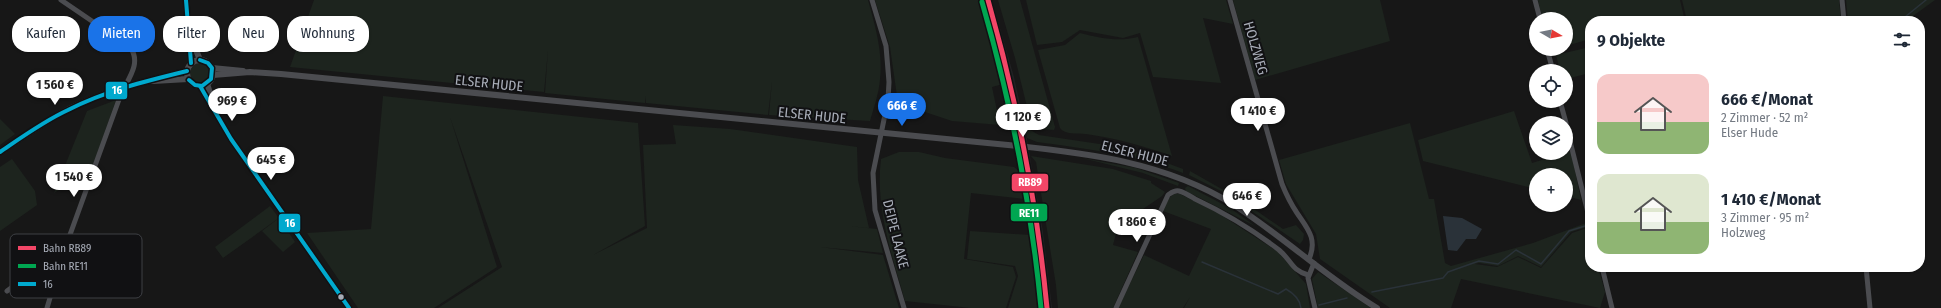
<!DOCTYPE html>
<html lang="de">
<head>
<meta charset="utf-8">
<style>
  :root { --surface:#fff; --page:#f2f2f3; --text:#1f2937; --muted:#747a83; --accent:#1a73e8 }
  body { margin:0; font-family:"Fira Sans Condensed",sans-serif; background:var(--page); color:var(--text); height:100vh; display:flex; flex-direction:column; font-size:15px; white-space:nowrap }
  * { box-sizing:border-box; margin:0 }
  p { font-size:13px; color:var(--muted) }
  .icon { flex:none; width:22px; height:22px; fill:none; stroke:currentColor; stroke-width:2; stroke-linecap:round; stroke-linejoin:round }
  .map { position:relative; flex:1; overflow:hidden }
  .drawer { position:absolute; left:1585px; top:16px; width:340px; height:256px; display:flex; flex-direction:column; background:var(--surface); border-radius:16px; box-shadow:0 1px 3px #0004 }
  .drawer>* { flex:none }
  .hud { position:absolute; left:12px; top:16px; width:380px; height:36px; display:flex; gap:8px }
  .needle { width:26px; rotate:100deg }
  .controls { position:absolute; left:1529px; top:12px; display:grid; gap:8px }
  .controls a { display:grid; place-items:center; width:44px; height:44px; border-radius:50%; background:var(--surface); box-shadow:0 1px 3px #0004; font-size:20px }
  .price { position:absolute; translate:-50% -34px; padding:0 9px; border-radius:14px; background:#fff; color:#222; font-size:13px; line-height:26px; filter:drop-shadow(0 1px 2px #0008) }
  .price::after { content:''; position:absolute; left:50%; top:24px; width:12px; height:9px; margin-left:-6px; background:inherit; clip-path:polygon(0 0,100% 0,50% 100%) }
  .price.selected { background:var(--accent); color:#fff }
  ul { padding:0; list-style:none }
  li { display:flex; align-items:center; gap:12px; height:100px; padding:0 12px }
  li span { display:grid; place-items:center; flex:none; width:112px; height:80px; border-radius:12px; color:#555 }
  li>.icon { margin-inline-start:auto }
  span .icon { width:48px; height:48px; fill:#fffc; stroke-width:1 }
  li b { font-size:17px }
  h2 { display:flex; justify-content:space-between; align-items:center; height:48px; padding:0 12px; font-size:17px }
  .tag { padding:0 14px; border-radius:16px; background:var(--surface); box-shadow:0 1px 3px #0004; font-size:14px; line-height:36px }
  .tag.selected { background:var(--accent); color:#fff }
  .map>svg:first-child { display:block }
  .built { fill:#212123 }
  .green { fill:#1d241e }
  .water { fill:#2a3239 }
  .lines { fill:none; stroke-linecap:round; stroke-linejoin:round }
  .stream { stroke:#2a3239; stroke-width:1.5 }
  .minor { stroke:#4b4c50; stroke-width:5 }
  .tertiary { stroke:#4b4c50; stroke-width:6 }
  .bus-1-casing { stroke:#111113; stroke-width:7 }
  .bus-1 { stroke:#00a9ce; stroke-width:4 }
  .rail-1-casing { stroke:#111113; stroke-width:8 }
  .rail-2-casing { stroke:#111113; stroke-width:8 }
  .rail-1 { stroke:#f34667; stroke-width:5 }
  .rail-2 { stroke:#00a651; stroke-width:5 }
  .bus-dot { fill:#a8adb8; stroke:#111113; stroke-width:1.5 }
  .labels { text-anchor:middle; stroke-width:4; stroke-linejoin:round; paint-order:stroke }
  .street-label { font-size:14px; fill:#a8adb8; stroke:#111113 }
  .key { fill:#111113; stroke:#3e4045; stroke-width:1 }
  .key-label { font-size:11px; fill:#a8adb8 }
  .line-badge { stroke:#111113; stroke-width:1.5 }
  .badge-label { font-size:11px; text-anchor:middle; font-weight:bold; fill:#fff }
</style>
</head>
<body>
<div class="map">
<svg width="1941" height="308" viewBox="0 0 1941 308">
  <rect width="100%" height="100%" fill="#171717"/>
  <path class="built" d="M982,0H992L1014,77L1025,128L1043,232L1052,308H1040L1026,190L1004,84Z"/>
  <g class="green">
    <path d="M314,0H868C875,26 883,51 880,79C879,93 874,107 870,121L769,115L772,81L768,115L646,103V96L645,103L545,93L548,50L544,92L290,67Z"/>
    <path d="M875,0H981L1003,84L992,87L1000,125L952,121L898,103L890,47Z"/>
    <path d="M998,0H1020L1055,127L1054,130L1041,129L1031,123L1015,58Z"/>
    <path d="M1026,0H1226L1233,24L1203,18L1221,83L1153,77L1140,33L1123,38L1080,30L1062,42L1037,45Z"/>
    <path d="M1233,0H1380L1390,41L1255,80Z"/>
    <path d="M1538,0H1680L1685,21H1590V39L1566,46V19H1542Z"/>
    <path d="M1682,0H1839L1841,21H1687Z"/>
    <path d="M1846,0H1935L1906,21H1848Z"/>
    <path d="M1080,33C1100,38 1118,42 1138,37L1172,156C1144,146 1115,138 1086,134C1077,133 1065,135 1060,128L1038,50L1065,45Z"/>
    <path d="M1590,47V73L1566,79V71H1560L1556,55Z"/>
    <circle cx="200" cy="73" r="10"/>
    <path d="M383,96L638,123L645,226L593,255L647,228L643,145L676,144L673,125L730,129L857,147L858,180L869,228L848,226L877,229L883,253L820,247L883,255L899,308H438L502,267L450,117L497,267L434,308H358L307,233L371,229Z"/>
    <path d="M116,100L92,169L54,193L87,111Z"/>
    <path d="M1514,111L1532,163L1571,151L1581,200L1566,196V175H1536V189L1423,161L1418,140Z"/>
    <path d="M0,119L15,134L0,145Z"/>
    <path d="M1410,123L1429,199H1434L1445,263L1451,266L1533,243L1586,223L1587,227L1571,232L1541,267L1518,256L1498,266L1479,263L1475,264L1497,267L1518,257L1541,268L1572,233L1587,228L1590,237V267H1598L1605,292L1600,308L1461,279L1451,308H1390L1320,259L1316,234L1286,184L1279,160Z"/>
    <path d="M1025,127L1039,135L1113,146L1140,153L1183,169V173C1133,154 1088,149 1037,142L1027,138Z"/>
    <path d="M899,152H919L945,158L1014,167L1020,172L1024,199L971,193L964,259L1013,267L1016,277L1006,308H971L905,301C892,255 875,208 881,159Z"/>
    <path d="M1031,156L1113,169L1151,181V183L1165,192L1162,196L1118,226L1113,245L1138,252L1113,308H1058L1056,285L1036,162Z"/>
    <path d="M1082,158L1136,168L1179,183L1178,186L1143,173Z"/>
    <path d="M12,159L35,191L37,205L0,231V167Z"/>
    <path d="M1190,171L1241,200L1283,229L1296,225L1304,234L1303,240L1300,244L1225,193L1189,175Z"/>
    <path d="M1188,186L1230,208L1255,226L1186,191L1185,188Z"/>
    <path d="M1174,194H1180L1218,213L1278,252L1306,284L1310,308H1184L1190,297L1183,308H1118L1144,255L1189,276L1211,229L1163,211L1169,198Z"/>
    <path d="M270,206L279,218L223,258L215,247Z"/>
    <path d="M279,218L295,242L283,252L262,231Z"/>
    <path d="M970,231L1030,235L1038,308H1008L1018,276L1015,266L967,259Z"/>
    <path d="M1318,272L1371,308H1318L1312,279Z"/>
  </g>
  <path class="water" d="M1443,216L1462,218L1482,229L1476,239H1466L1457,251L1448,250Z"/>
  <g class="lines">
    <g class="stream">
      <path d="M1900,21L1926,0"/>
      <path d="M1202,262L1278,294L1286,289C1293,293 1300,299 1301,308"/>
      <path d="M1372,292L1443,278L1448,272L1479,261L1498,264L1516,250L1541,264L1569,231L1588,225"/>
      <path d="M1319,305L1347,298"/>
    </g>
    <g class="minor">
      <path d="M872,0L886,46L889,82L888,100L873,173L875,210L904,308"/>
      <path d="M1230,0L1282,184C1286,194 1291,204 1297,213C1307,228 1318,239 1309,259"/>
      <path d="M1535,0L1540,19"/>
      <path d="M1842,0L1844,21"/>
      <path d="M1547,49L1553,71"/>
      <path d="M1560,101L1566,123"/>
      <path d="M1566,125L1590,221"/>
      <path d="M1314,263L1308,278L1315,308"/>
      <path d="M1602,267L1612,308"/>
      <path d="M1866,267L1870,308"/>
      <path d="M7,291L59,252L63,254"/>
      <path d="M47,308L63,254L121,94C128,79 142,63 130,47L61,0"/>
      <path d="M1116,308L1168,195C1171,193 1174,190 1179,191C1184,192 1190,196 1195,199C1225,213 1253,230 1279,250C1292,261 1291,270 1308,275"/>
    </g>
    <g class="tertiary">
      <path d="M186,0L191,63"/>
      <path d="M191,37L200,60"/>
      <circle cx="200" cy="73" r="13"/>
      <path d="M212,68L243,71"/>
      <path d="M213,75L250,72L281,74L1008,145C1087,153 1165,162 1234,205C1284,237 1327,278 1377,308"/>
      <path d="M153,81L188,79"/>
      <path d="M207,84L214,105"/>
      <path d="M200,86L231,139L349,308"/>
      <path d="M0,152C22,137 44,122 67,110C105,91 146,81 187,71"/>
    </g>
    <g class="bus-1-casing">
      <g id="bus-1">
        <path d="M186,0L191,63"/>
        <path d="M189,80L195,85L202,86L211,79L212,68L208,63L200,60"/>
        <path d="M200,86L231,139L349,308"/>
        <path d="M0,152C22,137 44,121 68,110C105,91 146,81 187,71"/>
      </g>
    </g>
    <use href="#bus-1" class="bus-1"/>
    <g class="rail-1-casing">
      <path id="rail-1" d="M988,0C1017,101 1037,203 1047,308"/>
    </g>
    <g class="rail-2-casing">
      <path id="rail-2" d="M982,2C1011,102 1031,204 1041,308"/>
    </g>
    <use href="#rail-1" class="rail-1"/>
    <use href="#rail-2" class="rail-2"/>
  </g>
  <circle class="bus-dot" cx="341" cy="297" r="3.5"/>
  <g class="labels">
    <g class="street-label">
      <text transform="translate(1256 48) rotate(74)" y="5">HOLZWEG</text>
      <text transform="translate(489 83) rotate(6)" y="5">ELSER HUDE</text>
      <text transform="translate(812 115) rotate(6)" y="5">ELSER HUDE</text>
      <text transform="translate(1135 153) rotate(14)" y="5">ELSER HUDE</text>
      <text transform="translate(896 234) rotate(76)" y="5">DEIPE LAAKE</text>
    </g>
  </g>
  <rect x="10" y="234" width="132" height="64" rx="6" class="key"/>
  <rect x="18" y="246" width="18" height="4" fill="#f34667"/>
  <rect x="18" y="264" width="18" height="4" fill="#00a651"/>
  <rect x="18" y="282" width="18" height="4" fill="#00a9ce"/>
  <g class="key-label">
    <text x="43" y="252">Bahn RB89</text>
    <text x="43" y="270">Bahn RE11</text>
    <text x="43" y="288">16</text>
  </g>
  <g class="line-badge">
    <rect x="105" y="81" width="23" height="19" rx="4" fill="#00a9ce"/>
    <rect x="1011" y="173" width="38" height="19" rx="4" fill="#f34667"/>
    <rect x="1010" y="203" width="38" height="19" rx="4" fill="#00a651"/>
    <rect x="278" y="213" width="23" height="20" rx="4" fill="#00a9ce"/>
  </g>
  <g class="badge-label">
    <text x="117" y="94">16</text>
    <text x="1030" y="186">RB89</text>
    <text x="1029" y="217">RE11</text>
    <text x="290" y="227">16</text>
  </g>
</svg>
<div class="controls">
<a><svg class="needle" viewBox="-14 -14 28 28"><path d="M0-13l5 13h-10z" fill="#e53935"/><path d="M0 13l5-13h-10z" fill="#747a83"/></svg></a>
<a><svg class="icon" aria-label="locate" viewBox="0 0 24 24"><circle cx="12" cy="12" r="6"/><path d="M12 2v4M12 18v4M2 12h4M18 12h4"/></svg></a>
<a><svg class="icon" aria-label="layers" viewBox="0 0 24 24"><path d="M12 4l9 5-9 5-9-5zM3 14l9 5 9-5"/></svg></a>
<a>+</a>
</div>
<b class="price" style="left:55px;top:106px">1 560 €</b>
<b class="price" style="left:232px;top:122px">969 €</b>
<b class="price selected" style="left:902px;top:127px">666 €</b>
<b class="price" style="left:1258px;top:132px">1 410 €</b>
<b class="price" style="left:1023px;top:138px">1 120 €</b>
<b class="price" style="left:271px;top:181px">645 €</b>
<b class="price" style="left:74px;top:198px">1 540 €</b>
<b class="price" style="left:1247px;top:217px">646 €</b>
<b class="price" style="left:1137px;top:243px">1 860 €</b>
<div class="hud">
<a class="tag">Kaufen</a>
<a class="tag selected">Mieten</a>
<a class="tag">Filter</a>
<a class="tag">Neu</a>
<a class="tag">Wohnung</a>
</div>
<section class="drawer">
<h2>9 Objekte<svg class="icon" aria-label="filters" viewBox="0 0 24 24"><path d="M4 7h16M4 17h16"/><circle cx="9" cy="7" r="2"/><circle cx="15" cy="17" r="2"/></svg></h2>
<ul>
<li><span style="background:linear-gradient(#f6c9c9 60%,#8fb573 0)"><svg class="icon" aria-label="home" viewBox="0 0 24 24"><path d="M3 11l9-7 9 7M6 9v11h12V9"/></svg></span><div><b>666 €/Monat</b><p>2 Zimmer · 52 m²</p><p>Elser Hude</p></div></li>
<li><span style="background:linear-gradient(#dfe7d0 60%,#8fb573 0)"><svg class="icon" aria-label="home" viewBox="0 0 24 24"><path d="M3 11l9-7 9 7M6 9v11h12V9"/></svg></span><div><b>1 410 €/Monat</b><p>3 Zimmer · 95 m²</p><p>Holzweg</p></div></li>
</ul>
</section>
</div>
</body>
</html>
